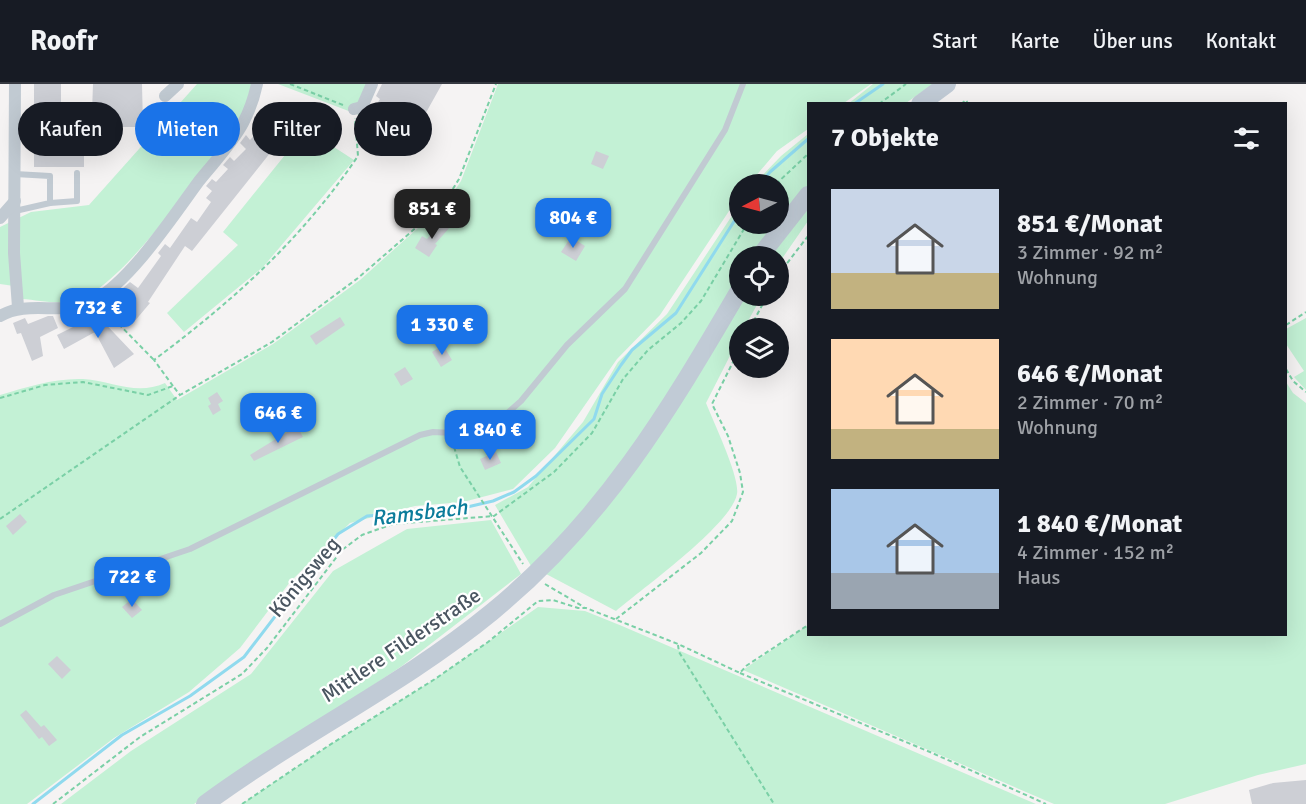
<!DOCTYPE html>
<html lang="de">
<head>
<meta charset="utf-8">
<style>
  :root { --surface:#171b24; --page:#242831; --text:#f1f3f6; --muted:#9ea1a6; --line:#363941; --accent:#1a73e8 }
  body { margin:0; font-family:Signika,sans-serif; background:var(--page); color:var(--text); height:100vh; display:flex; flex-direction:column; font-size:22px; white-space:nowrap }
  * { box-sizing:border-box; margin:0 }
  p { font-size:20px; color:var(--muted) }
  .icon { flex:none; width:33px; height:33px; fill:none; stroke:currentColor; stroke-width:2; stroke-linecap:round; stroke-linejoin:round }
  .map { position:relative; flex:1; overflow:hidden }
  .side { position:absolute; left:807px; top:18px; width:480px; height:534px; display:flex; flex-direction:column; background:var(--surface); border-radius:0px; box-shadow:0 6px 24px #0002 }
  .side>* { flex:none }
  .guide { position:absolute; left:18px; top:18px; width:570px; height:54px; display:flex; gap:12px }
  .needle { width:39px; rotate:264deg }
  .buttons { position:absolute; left:729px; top:90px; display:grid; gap:12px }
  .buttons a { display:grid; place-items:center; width:60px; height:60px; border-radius:50%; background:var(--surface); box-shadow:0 6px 24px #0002; font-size:30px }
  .price { position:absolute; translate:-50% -51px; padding:0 14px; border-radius:12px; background:var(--accent); color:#fff; font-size:20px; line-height:39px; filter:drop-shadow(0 2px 3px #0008) }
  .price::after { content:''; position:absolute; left:50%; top:36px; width:18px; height:14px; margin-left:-9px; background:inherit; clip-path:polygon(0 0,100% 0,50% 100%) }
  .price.selected { background:#222; color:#fff }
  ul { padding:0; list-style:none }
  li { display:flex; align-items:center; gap:18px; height:150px; padding:0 24px }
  li span { display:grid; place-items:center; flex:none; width:168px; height:120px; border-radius:0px; color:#555 }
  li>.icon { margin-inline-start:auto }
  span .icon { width:72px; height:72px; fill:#fffc; stroke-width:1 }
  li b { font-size:26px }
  h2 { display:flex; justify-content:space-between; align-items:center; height:72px; padding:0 24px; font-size:26px }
  .pill { padding:0 21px; border-radius:27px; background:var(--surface); box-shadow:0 6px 24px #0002; font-size:21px; line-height:54px }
  .pill.selected { background:var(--accent); color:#fff }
  header { display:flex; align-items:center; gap:36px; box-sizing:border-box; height:84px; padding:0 30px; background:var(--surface); border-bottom:2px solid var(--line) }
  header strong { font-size:28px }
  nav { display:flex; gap:33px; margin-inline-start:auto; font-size:21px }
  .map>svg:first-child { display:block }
  .green { fill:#c3f1d5 }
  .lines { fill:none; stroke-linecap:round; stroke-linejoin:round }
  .stream { stroke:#90daee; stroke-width:3 }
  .building { fill:#cdcfd5 }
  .path { stroke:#7ad0a6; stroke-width:2; stroke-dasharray:4.5 3; stroke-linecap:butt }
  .service { stroke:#c1cad2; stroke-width:6 }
  .minor { stroke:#c1cad2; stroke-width:12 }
  .secondary { stroke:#c1cbd6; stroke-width:18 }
  .labels { text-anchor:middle; stroke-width:4.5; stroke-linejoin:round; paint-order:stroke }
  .street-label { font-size:21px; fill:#4a5661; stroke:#fff }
  .water-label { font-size:22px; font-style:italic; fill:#0c7c9b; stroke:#fff }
</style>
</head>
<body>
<header>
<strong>Roofr</strong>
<nav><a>Start</a><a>Karte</a><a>Über uns</a><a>Kontakt</a></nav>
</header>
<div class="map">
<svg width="1306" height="720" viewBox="0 0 1306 720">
  <rect width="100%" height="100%" fill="#f5f3f3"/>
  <g class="green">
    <path d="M197,0H253L245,25L229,50C198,90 120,208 73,217C57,221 38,216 22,215L21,203L0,200V143L31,128L89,121Z"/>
    <path d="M278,0H376L365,25L359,31Z"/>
    <path d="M498,0H871L844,19L808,20V45L777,67L749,100H740L739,112L660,231L617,275L555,364L513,405L463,418L415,422L350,439L290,498L240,564L189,608L114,654L27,720H0V311C27,303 54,294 83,295C113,297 136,312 165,299L177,316L273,260L360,196L447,118L461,97Z"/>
    <path d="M873,0H933L906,19L848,20Z"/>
    <path d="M306,45L354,76L263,183L184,248L167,229L238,161L223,148Z"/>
    <path d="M808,50V137L779,179L778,172H740V212H762L744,244H740L739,254L706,319C713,337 740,393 737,410C731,441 643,504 616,527L531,482L495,421L528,403L583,338L618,278L667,230L739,121L740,140H778V100H754L781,72Z"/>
    <path d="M1306,234V306L1294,293L1304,287L1286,260V245Z"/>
    <path d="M1286,298L1293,309L1306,319V680L1258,691L1165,720H1054L743,586L808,541V550H1286Z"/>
    <path d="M491,436L521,490L402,582L194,720H61L131,667L251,590L333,487L407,445Z"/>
    <path d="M538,523L585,527L622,542L1036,720H242L328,662L435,595Z"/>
  </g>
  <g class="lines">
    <g class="stream">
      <path d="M854,20L883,0"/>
      <path d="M760,100L770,88L808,55"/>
      <path d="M33,720L122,651L190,612L244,573L338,450L367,432L463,424L493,417L514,408L536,392L594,335L602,310L621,281L632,266L676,229L740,128"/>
    </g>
  </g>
  <g class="building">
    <path d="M34,0H61V47L80,48V28H92L93,0H142L143,43H119L118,51H108V65H84V83H34Z"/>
    <path d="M382,0H442L423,34L426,36L417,51L395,38L381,63L369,56L381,34L372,28L380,15L376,12Z"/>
    <path d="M314,22L329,28L322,45L307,39Z"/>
    <path d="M266,39L282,54L192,167L185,162L148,218L150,219L134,238L119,227L131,213L122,205L130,198L138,204L161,172L158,169L165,160L170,164L191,134L197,138L211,118L206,114L212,107L206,102L212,95L216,98L228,85L223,81L230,73L234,77L246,65L240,59L246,51L250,56Z"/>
    <path d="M596,67L609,72L603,85L591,80Z"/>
    <path d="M444,136L451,142L435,160L437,161L429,173L415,164L422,152L427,155Z"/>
    <path d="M571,153L585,162L576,177L561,168Z"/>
    <path d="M97,231L134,270L114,284L95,248L64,265L57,251Z"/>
    <path d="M48,232H53L58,244L40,253L43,272L32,277L21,249L17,250L13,239L25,234L28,240Z"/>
    <path d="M340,233L345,241L316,261L310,252Z"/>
    <path d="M443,261L452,276L441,283L432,268Z"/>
    <path d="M405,283L413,295L401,302L394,290Z"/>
    <path d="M217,308L223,317L218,320L221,326L213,331L208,322L211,320L208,314Z"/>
    <path d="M297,342L303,353L254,377L250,371Z"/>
    <path d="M496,368L501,379L485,386L480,375Z"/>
    <path d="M20,430L27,438L13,451L6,442Z"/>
    <path d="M132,515L142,526L132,534L122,523Z"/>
    <path d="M57,572L71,586L62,595L48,580Z"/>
    <path d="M26,626L41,643L44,641L57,656L49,662L42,653L39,655L20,631Z"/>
    <path d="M1306,696V720H1252L1249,706L1273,699Z"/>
  </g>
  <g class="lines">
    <g class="path">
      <path d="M290,0L343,21"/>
      <path d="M879,20L906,0"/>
      <path d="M961,20L966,16L968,20"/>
      <path d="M776,100L808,70"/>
      <path d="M778,191L808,152"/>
      <path d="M103,224L154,276"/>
      <path d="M1286,241L1306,228"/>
      <path d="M750,244L767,212"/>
      <path d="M1286,285L1293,297L1306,308"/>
      <path d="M173,302L154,276C234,216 301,156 358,72L355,34"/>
      <path d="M0,314L45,301L83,298L148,311L173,302L180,311"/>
      <path d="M452,356L460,383L523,480"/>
      <path d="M0,435L180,311L272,258L358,194L433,129L446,116L459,95L496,0"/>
      <path d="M545,500L584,523"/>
      <path d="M616,535L701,469L732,437L743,408L740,389L728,352L712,320L740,264"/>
      <path d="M678,561L679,568L774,720"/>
      <path d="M740,589L930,668L1046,720"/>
      <path d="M53,720L140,653L242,590L267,564L342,466L362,451L393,440L494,432L554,388L592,349L623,295L648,266L681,239L701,217L747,140"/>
      <path d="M242,720L328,662L435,595L488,558L538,517L553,516L578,524H586L678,560L740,589L746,582L808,541"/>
    </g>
    <g class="service">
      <path d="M50,119L77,117V89"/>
      <path d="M15,127L50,119V92L15,90"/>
      <path d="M0,540L54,511L190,465L420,351L433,348L474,350L494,341L521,317L567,261L625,205L725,46L743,0"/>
    </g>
    <g class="minor">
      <path d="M15,0L14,169L18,223"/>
      <path d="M165,12L178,0"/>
      <path d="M354,25L362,23L372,0"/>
      <path d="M0,134L15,117"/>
      <path d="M0,232C29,215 64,233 93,217C130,198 174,131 199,97C214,78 232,60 243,39C250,26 254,14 257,0"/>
    </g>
    <g class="secondary">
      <path d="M920,20L947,0"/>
      <path d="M760,172L808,111"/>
      <path d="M205,720C297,652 403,601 492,528C604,436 668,328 740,205"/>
    </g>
  </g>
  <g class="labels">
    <g class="street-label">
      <text transform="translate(304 493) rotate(-50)" y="7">Königsweg</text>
      <text transform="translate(401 561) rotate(-34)" y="7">Mittlere Filderstraße</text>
    </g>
    <g class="water-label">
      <text transform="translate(419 428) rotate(-7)" y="8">Ramsbach</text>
    </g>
  </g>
</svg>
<div class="buttons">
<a><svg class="needle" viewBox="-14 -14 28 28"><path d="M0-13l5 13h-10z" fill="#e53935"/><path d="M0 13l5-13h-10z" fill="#9ea1a6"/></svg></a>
<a><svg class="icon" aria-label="locate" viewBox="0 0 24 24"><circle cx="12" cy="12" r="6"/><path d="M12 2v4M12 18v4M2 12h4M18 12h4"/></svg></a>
<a><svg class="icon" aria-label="layers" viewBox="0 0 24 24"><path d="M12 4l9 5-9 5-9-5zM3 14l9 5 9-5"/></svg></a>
</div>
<b class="price selected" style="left:432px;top:156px">851 €</b>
<b class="price" style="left:573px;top:165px">804 €</b>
<b class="price" style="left:98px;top:255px">732 €</b>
<b class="price" style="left:442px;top:272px">1 330 €</b>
<b class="price" style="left:278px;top:360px">646 €</b>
<b class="price" style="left:490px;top:377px">1 840 €</b>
<b class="price" style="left:132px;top:524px">722 €</b>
<div class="guide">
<a class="pill">Kaufen</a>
<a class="pill selected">Mieten</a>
<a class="pill">Filter</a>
<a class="pill">Neu</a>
</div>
<section class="side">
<h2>7 Objekte<svg class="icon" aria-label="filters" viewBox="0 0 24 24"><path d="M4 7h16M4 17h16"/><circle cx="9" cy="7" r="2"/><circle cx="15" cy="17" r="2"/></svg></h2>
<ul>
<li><span style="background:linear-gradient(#c9d6e8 70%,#c2b280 0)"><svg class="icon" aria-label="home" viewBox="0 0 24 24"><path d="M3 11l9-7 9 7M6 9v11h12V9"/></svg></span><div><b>851 €/Monat</b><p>3 Zimmer · 92 m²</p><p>Wohnung</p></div></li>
<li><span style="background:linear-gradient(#ffd9b3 75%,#c2b280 0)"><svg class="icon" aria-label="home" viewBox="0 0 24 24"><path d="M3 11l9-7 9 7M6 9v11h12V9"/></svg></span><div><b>646 €/Monat</b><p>2 Zimmer · 70 m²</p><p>Wohnung</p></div></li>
<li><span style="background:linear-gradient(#a9c7e8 70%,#9aa5b1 0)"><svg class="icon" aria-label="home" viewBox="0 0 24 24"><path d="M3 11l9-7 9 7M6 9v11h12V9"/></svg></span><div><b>1 840 €/Monat</b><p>4 Zimmer · 152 m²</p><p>Haus</p></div></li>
</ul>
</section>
</div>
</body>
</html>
